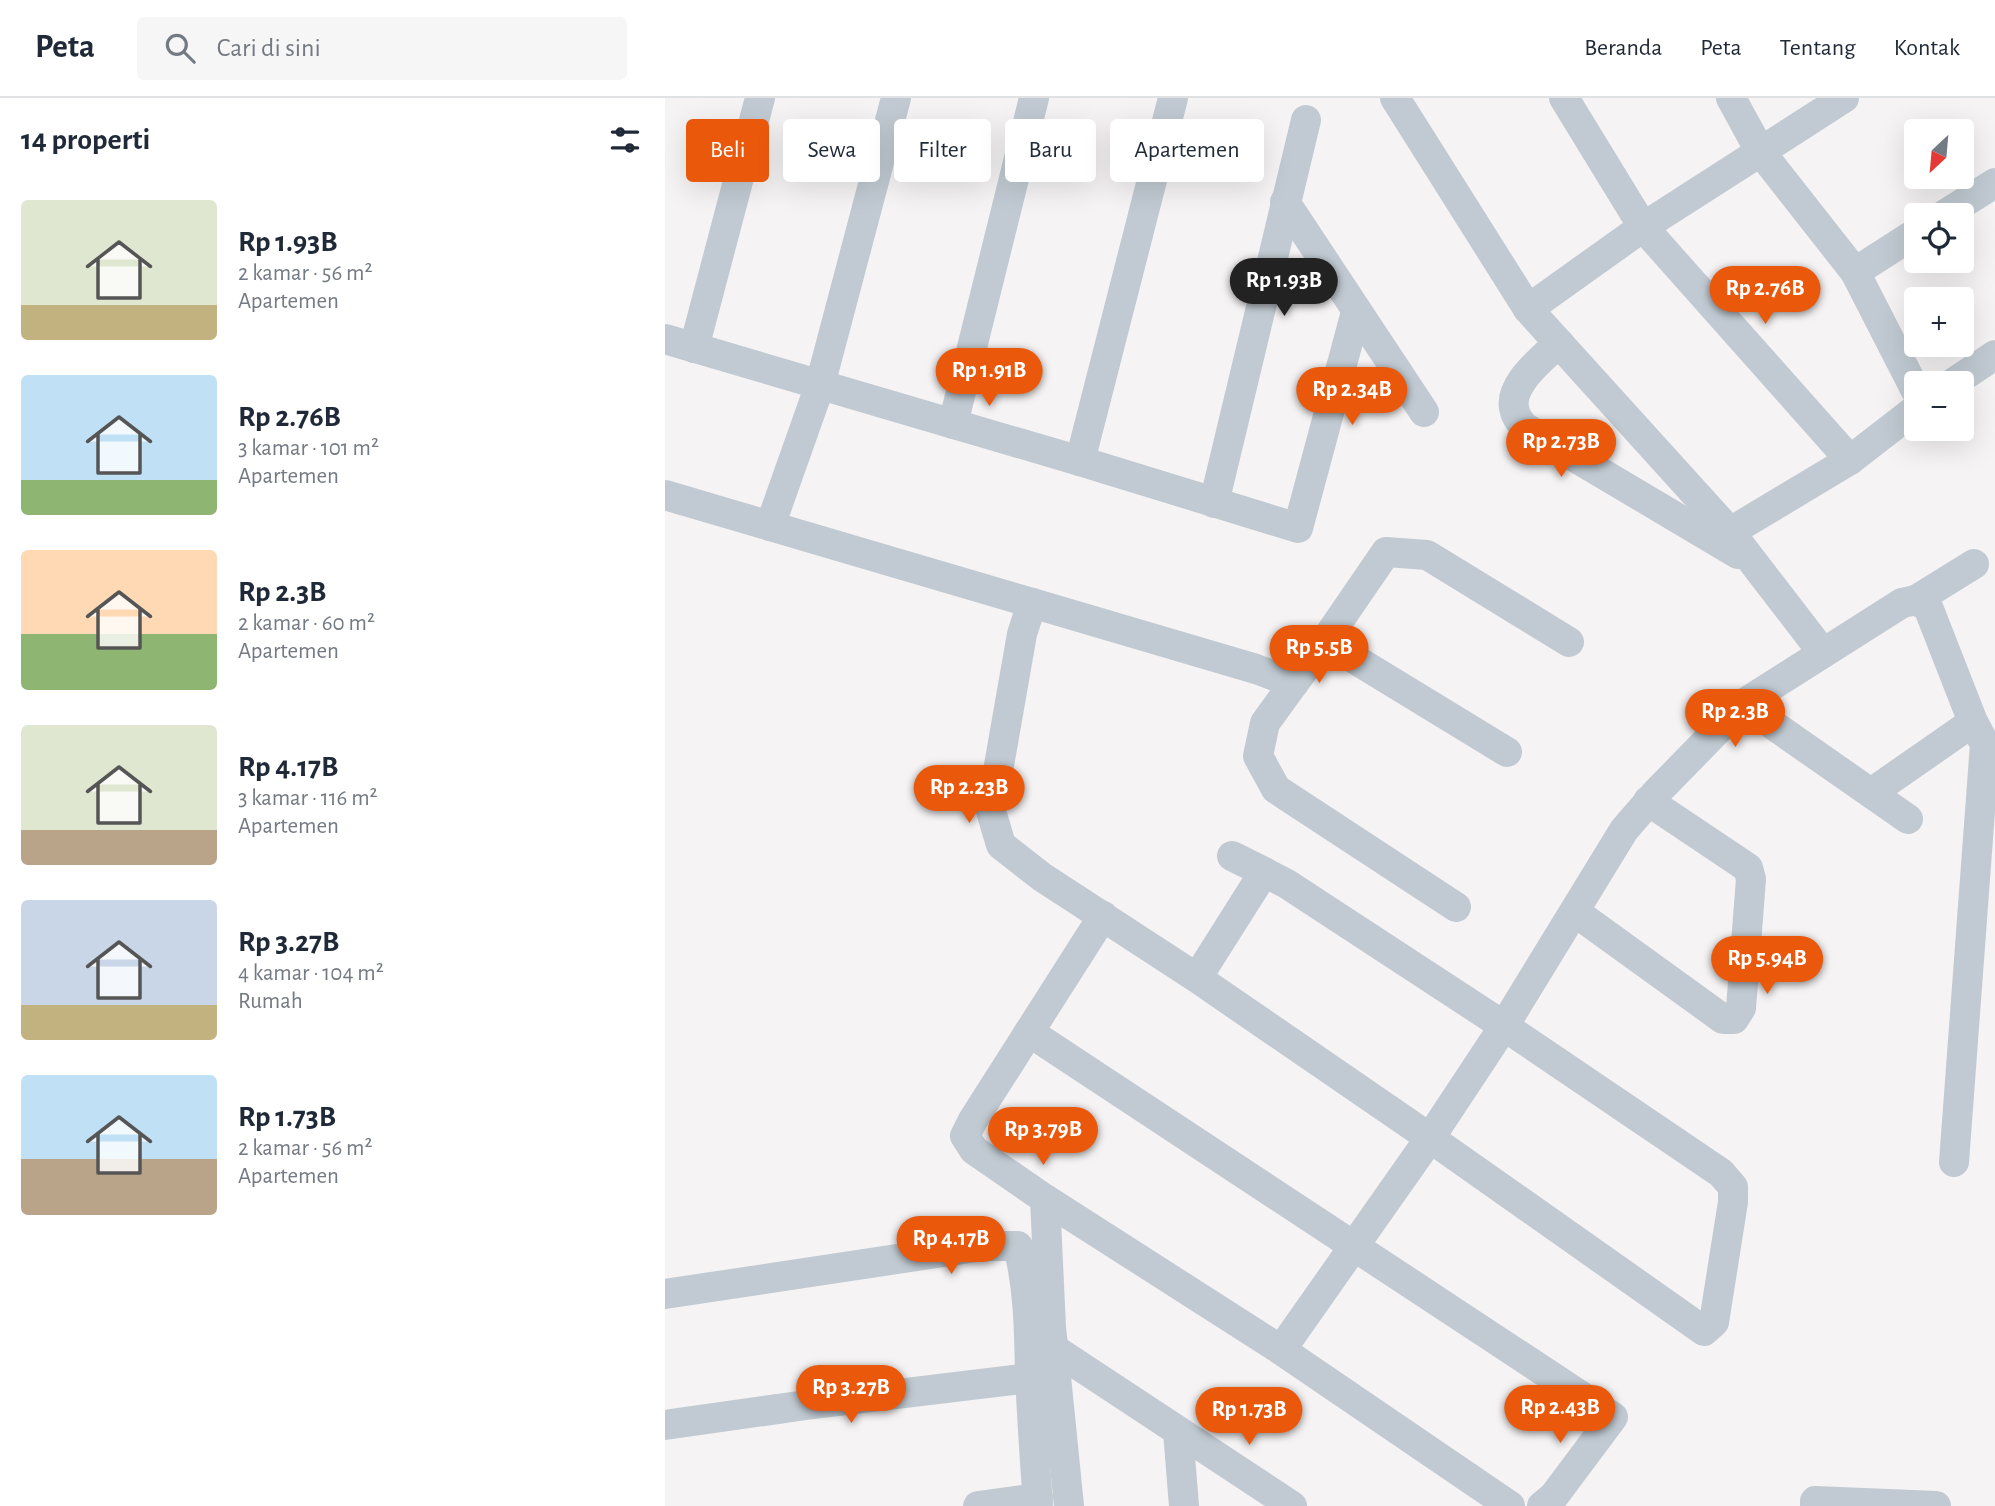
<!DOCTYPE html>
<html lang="id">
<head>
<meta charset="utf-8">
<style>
  :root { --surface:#fff; --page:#f6f6f7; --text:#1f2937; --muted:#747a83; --line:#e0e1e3; --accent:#ea580c }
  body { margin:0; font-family:"Alegreya Sans",sans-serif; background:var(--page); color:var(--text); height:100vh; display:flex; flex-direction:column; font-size:26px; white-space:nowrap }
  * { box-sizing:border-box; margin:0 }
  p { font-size:23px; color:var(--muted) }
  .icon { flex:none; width:38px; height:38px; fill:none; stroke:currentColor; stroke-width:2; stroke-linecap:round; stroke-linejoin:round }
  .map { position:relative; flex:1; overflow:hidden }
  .panel { display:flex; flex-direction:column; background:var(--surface); width:665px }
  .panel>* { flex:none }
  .guide { position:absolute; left:21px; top:21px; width:665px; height:63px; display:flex; gap:14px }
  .needle { width:46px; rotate:206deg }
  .tools { position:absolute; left:1239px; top:21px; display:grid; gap:14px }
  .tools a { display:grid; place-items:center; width:70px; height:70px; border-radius:7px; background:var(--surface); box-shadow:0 7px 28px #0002; font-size:35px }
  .price { position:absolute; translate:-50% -60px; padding:0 16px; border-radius:24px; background:var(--accent); color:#fff; font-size:23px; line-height:46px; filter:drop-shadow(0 2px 4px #0008) }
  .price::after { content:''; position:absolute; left:50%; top:42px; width:21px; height:16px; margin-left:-10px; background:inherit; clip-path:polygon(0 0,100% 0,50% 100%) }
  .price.active { background:#222; color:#fff }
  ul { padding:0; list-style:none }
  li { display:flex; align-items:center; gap:21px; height:175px; padding:0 21px }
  li span { display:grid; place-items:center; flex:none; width:196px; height:140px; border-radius:7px; color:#555 }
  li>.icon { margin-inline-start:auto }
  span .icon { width:84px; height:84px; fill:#fffc; stroke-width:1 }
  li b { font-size:30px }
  h2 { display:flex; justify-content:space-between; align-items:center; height:84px; padding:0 21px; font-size:30px }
  .tag { padding:0 24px; border-radius:7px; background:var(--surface); box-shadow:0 7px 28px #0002; font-size:24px; line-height:63px }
  .tag.active { background:var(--accent); color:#fff }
  header { display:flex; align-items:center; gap:42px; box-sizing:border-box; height:98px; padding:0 35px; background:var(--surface); border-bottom:2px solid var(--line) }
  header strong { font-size:33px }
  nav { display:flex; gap:38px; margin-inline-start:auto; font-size:24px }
  .search { width:490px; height:63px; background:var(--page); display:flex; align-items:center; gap:18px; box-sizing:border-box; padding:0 24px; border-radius:7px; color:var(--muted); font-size:26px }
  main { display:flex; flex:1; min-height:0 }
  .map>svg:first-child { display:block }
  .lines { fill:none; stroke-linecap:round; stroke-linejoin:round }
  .street { stroke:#c1cad2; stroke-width:30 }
</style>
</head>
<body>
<header>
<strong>Peta</strong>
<div class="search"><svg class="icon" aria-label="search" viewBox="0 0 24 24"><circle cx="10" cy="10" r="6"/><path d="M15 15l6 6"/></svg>Cari di sini</div>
<nav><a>Beranda</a><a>Peta</a><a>Tentang</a><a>Kontak</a></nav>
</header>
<main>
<section class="panel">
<h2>14 properti<svg class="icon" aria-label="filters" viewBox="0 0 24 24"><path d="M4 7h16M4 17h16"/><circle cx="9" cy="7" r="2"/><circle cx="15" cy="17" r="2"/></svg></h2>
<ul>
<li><span style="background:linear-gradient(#dfe7d0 75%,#c2b280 0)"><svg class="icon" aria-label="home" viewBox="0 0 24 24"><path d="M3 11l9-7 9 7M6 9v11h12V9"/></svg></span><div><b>Rp 1.93B</b><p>2 kamar · 56 m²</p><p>Apartemen</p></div></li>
<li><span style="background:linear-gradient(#bfe0f5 75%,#8fb573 0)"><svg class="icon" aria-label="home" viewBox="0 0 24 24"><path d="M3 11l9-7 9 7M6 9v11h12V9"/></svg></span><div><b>Rp 2.76B</b><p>3 kamar · 101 m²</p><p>Apartemen</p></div></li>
<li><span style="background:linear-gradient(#ffd9b3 60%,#8fb573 0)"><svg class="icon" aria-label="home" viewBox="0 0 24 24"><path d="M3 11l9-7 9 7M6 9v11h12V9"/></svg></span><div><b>Rp 2.3B</b><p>2 kamar · 60 m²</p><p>Apartemen</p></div></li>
<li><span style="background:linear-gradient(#dfe7d0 75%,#b9a48a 0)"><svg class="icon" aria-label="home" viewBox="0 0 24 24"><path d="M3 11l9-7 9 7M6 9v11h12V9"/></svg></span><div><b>Rp 4.17B</b><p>3 kamar · 116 m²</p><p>Apartemen</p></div></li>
<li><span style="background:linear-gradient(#c9d6e8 75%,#c2b280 0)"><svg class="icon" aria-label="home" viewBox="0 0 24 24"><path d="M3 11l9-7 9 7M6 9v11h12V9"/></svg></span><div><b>Rp 3.27B</b><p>4 kamar · 104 m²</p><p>Rumah</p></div></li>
<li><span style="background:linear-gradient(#bfe0f5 60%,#b9a48a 0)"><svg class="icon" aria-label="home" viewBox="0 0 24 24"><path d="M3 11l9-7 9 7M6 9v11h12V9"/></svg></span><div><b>Rp 1.73B</b><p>2 kamar · 56 m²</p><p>Apartemen</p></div></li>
</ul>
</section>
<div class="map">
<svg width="1330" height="1408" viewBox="0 0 1330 1408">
  <rect width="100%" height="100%" fill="#f5f3f3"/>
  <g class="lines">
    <g class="street">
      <path d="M730,0L863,211"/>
      <path d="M899,0L978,129L1185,362"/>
      <path d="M1066,0L1095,53L1190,174L1251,293"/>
      <path d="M620,104L759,314"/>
      <path d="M1279,117L1330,85"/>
      <path d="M1190,174L1251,135"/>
      <path d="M0,241L415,363L633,430L691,214"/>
      <path d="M894,245C877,261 841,288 850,314C851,319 856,325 859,329L1073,456"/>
      <path d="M29,250L95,0"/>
      <path d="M1288,285L1330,257"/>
      <path d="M288,326L369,0"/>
      <path d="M415,363L508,0"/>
      <path d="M0,397L367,505L357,536L326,713L336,747L377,779L532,880L765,1040L1039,1233L1049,1224L1068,1104V1089L1056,1075L839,928L622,786L599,774L532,880"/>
      <path d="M549,405L641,22"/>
      <path d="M105,428L155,287L231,0"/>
      <path d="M1065,434L1185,362L1251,311"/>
      <path d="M1251,502L1309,466"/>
      <path d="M367,505L591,571L629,585L600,625L593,658L611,691L791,809"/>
      <path d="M660,543L842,654"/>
      <path d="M1158,555L1065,434L863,211L978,129L1179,0"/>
      <path d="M629,585L660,543L721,454L762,457L904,544"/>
      <path d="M1078,606L1243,721"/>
      <path d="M1206,695L1308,624"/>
      <path d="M567,758L599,774"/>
      <path d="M910,814L1058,921H1069L1076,910L1086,781L1083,770L983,703"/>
      <path d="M438,818L308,1022L300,1038L309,1052L380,1101L616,1252L845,1408"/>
      <path d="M364,934L948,1319L889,1398L877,1408"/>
      <path d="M380,1101L386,1229L404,1408"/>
      <path d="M0,1196L318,1148H353C364,1192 364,1232 365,1277C367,1321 370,1365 373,1408"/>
      <path d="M389,1251L627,1408"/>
      <path d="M616,1252L765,1040L839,928L959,732L991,695L1078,606L1237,505L1251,502L1263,509L1308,624L1320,646L1289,1064"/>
      <path d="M0,1327L141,1307L365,1280"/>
      <path d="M513,1333L519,1408"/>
      <path d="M313,1408L373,1400"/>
      <path d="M1150,1408V1403L1271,1408"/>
    </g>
  </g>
</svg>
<div class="tools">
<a><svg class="needle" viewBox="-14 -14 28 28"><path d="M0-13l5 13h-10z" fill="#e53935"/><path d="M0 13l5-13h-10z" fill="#747a83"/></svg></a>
<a><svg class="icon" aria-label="locate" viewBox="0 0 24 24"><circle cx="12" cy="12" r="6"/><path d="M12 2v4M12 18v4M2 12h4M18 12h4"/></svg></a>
<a>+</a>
<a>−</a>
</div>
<b class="price active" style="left:619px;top:220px">Rp 1.93B</b>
<b class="price" style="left:1100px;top:228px">Rp 2.76B</b>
<b class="price" style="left:324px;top:310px">Rp 1.91B</b>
<b class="price" style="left:687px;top:329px">Rp 2.34B</b>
<b class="price" style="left:896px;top:381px">Rp 2.73B</b>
<b class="price" style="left:654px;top:587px">Rp 5.5B</b>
<b class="price" style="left:1070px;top:651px">Rp 2.3B</b>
<b class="price" style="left:304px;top:727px">Rp 2.23B</b>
<b class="price" style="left:1102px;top:898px">Rp 5.94B</b>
<b class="price" style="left:378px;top:1069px">Rp 3.79B</b>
<b class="price" style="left:286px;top:1178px">Rp 4.17B</b>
<b class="price" style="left:186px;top:1327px">Rp 3.27B</b>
<b class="price" style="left:895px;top:1347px">Rp 2.43B</b>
<b class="price" style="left:584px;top:1349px">Rp 1.73B</b>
<div class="guide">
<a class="tag active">Beli</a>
<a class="tag">Sewa</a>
<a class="tag">Filter</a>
<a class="tag">Baru</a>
<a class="tag">Apartemen</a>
</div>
</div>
</main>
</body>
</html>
